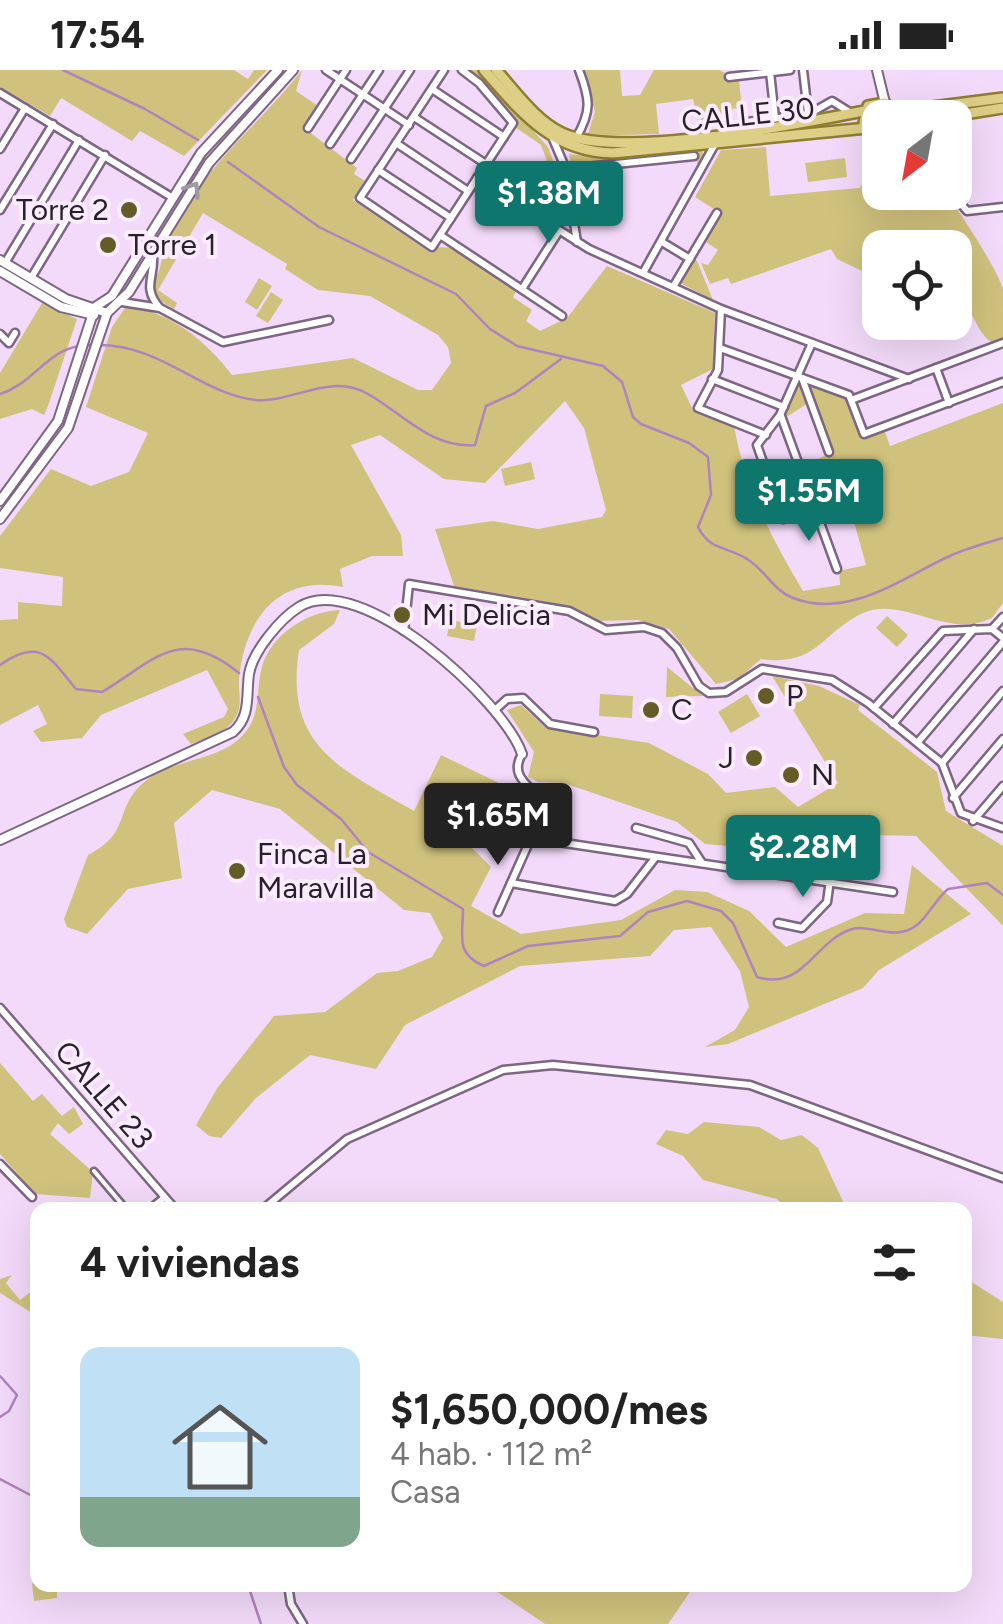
<!DOCTYPE html>
<html lang="es">
<head>
<meta charset="utf-8">
<style>
  :root { --surface:#fff; --page:#f2f2f2; --text:#222; --muted:#767676; --accent:#0f766e }
  body { margin:0; font-family:Figtree,sans-serif; background:var(--page); color:var(--text); height:100vh; display:flex; flex-direction:column; font-size:38px; white-space:nowrap }
  * { box-sizing:border-box; margin:0 }
  p { font-size:32px; color:var(--muted) }
  .icon { flex:none; width:55px; height:55px; fill:none; stroke:currentColor; stroke-width:2; stroke-linecap:round; stroke-linejoin:round }
  .map { position:relative; flex:1; overflow:hidden }
  .panel { position:absolute; left:30px; top:1132px; width:942px; height:390px; display:flex; flex-direction:column; background:var(--surface); border-radius:20px; box-shadow:0 10px 40px #0002 }
  .panel>* { flex:none }
  .needle { width:65px; rotate:211deg }
  .tools { position:absolute; left:862px; top:30px; display:grid; gap:20px }
  .tools a { display:grid; place-items:center; width:110px; height:110px; border-radius:20px; background:var(--surface); box-shadow:0 10px 40px #0002; font-size:50px }
  .price { position:absolute; translate:-50% -85px; padding:0 22px; border-radius:10px; background:var(--accent); color:#fff; font-size:32px; line-height:65px; filter:drop-shadow(0 2px 5px #0008) }
  .price::after { content:''; position:absolute; left:50%; top:60px; width:30px; height:22px; margin-left:-15px; background:inherit; clip-path:polygon(0 0,100% 0,50% 100%) }
  .price.active { background:#222; color:#fff }
  ul { padding:0; list-style:none }
  li { display:flex; align-items:center; gap:30px; height:250px; padding:0 50px }
  li span { display:grid; place-items:center; flex:none; width:280px; height:200px; border-radius:20px; color:#555 }
  li>.icon { margin-inline-start:auto }
  span .icon { width:120px; height:120px; fill:#fffc; stroke-width:1 }
  li b { font-size:42px }
  h2 { display:flex; justify-content:space-between; align-items:center; height:120px; padding:0 50px; font-size:42px }
  .status { display:flex; justify-content:space-between; align-items:center; height:70px; padding:0 50px; background:var(--surface); direction:ltr }
  .status svg { height:28px; fill:currentColor }
  .map>svg:first-child { display:block }
  .green { fill:#d0c27d }
  .lines { fill:none; stroke-linecap:round; stroke-linejoin:round }
  .stream { stroke:#af83bc; stroke-width:2.5 }
  .pedestrian-casing { stroke:#7c6682; stroke-width:9 }
  .minor-casing { stroke:#7c6682; stroke-width:11 }
  .tertiary-casing { stroke:#7c6682; stroke-width:12 }
  .secondary-casing { stroke:#7c6682; stroke-width:12 }
  .primary-casing { stroke:#8f7d31; stroke-width:14 }
  .pedestrian { stroke:#fff; stroke-width:4 }
  .minor { stroke:#fff; stroke-width:6 }
  .tertiary { stroke:#fff; stroke-width:8 }
  .secondary { stroke:#fff; stroke-width:8 }
  .primary { stroke:#ddcf86; stroke-width:9 }
  .oneway { stroke:#9e9a9f }
  .poi-dot { fill:#655b27; stroke:#faebfe; stroke-width:4 }
  .labels { text-anchor:middle; stroke-width:8; stroke-linejoin:round; paint-order:stroke }
  .street-label { font-size:30px; fill:#281f2a; stroke:#faebfe }
  .poi-label { font-size:30px; fill:#281f2a; stroke:#faebfe; text-anchor:start }
</style>
</head>
<body>
<div class="status"><b>17:54</b><svg viewBox="0 0 49 12"><path d="M0 12V9h3v3zM5 12V6h3v6zM10 12V3h3v9zM15 12V0h3v12zM26 1h20v11H26zM47 4h2v5h-2z"/></svg></div>
<div class="map">
<svg width="1003" height="1554" viewBox="0 0 1003 1554">
  <rect width="100%" height="100%" fill="#f3dafa"/>
  <g class="green">
    <path d="M0,0H234L248,9L254,0H267L184,86L140,61L132,71L61,28L50,46L0,17Z"/>
    <path d="M302,0L296,21L318,36L304,58L357,98L354,104L365,111L353,130L431,183L436,177L455,178L517,220L513,227L532,240L526,251L540,261L567,248L607,196L715,243L713,299L681,315L694,342L734,355C744,416 772,469 803,521L840,515L839,501L866,495L846,423L817,434L803,399L832,381L807,312L849,329L863,368L884,359L890,376L1003,333V533L992,548C948,570 902,525 863,543C822,562 817,597 761,589L738,609L716,614L669,559L638,550L596,551L571,536L454,516L435,459L493,451L538,459L602,447L606,440L584,358L565,331L485,413L444,409L380,365L351,375L401,465L403,486H372L340,499L343,517C279,504 245,548 239,609C238,622 243,634 236,647C227,663 207,668 191,674L183,664L224,647L228,639L207,600L101,645L82,668L41,672L33,661L47,654L38,635L0,655V550L18,549V532L62,536L63,507L0,498V466L51,399L91,416L129,402L148,363L86,337L112,257L125,238C167,237 209,274 232,305L353,288L418,320H432L451,293L448,277L438,265L370,226L318,220L285,199L287,194L203,143L158,220L177,233L174,239C166,234 154,229 153,218C152,211 159,204 160,197C176,118 255,61 302,0Z"/>
    <path d="M466,0H478L548,77L563,118L556,115L541,75L515,57Z"/>
    <path d="M583,0H620L622,26L640,25L654,0H719L739,10L742,40L733,38L729,52L709,54L708,60L699,58L693,29L656,34L659,64L587,66L595,42Z"/>
    <path d="M278,11L279,12L203,90L126,215L202,89Z"/>
    <path d="M880,68V122L945,123C957,137 1000,203 1003,220C1003,235 1003,254 1003,269L991,272C975,261 974,237 955,226V178H880V192L862,201L837,189L831,179L731,214L728,208L710,214L701,193L708,195L718,180L703,170L720,143L695,127L721,80L766,77L770,126L859,118L871,106L868,69Z"/>
    <path d="M700,80L704,84L698,97L695,84L584,94L574,114L569,84L602,88Z"/>
    <path d="M845,88L847,107L808,112L805,93Z"/>
    <path d="M694,189L697,191L713,230L680,213Z"/>
    <path d="M259,208L272,216L257,240L245,232Z"/>
    <path d="M271,222L283,230L268,253L256,246Z"/>
    <path d="M42,233L77,249L48,336L44,345L32,339L0,349V303Z"/>
    <path d="M799,311L808,333L785,348L783,344Z"/>
    <path d="M531,392L535,409L505,416L501,399Z"/>
    <path d="M340,540L334,554L299,580C284,677 341,699 414,741L441,685L499,713L466,766L432,751L463,769L491,797L471,836L521,864L621,850L675,820L707,822L749,841L786,877L865,843L904,844L912,795L971,844L879,900L863,918L728,974L705,977L735,960L749,937L740,901L711,857L674,860L650,886L520,896L405,955L376,999L310,985L256,1028L221,1068L209,1066L196,1055L218,1017L274,946L325,942L377,903L398,901L432,887L443,868L430,843L404,840L280,739L212,720L174,753L182,808L128,819L87,864L67,857L64,849L88,785C131,763 114,741 141,715C167,688 218,693 243,665C261,645 256,624 261,601C268,566 307,541 340,540Z"/>
    <path d="M887,546L908,565L897,577L876,558Z"/>
    <path d="M450,550L477,555L474,571L447,566Z"/>
    <path d="M667,597L703,626L666,627Z"/>
    <path d="M772,606L819,616L860,635L858,640L937,702L946,741L1003,776V856L916,766L868,765L846,786L705,774L677,752L564,713L538,712L528,707L534,682L507,640L521,635L545,657L649,673L708,704L726,723L775,717L798,737L838,713Z"/>
    <path d="M600,624L633,626L632,648L599,646Z"/>
    <path d="M747,624L760,646L731,663L718,642Z"/>
    <path d="M0,993L33,1031L42,1024L62,1046L74,1037L83,1054L69,1064L58,1053L50,1064L93,1102L90,1128L35,1124L0,1084Z"/>
    <path d="M704,1052L759,1057L781,1070L802,1065L818,1078L847,1140H789L777,1129L703,1110L683,1086L656,1074L666,1060L688,1064Z"/>
    <path d="M12,1205L6,1213L20,1230L37,1217L31,1229L37,1246L0,1223V1209Z"/>
    <path d="M965,1208L1003,1232V1269L965,1265Z"/>
    <path d="M37,1507L38,1515H57V1528L34,1531L32,1514Z"/>
    <path d="M487,1515H690L694,1516L668,1554H545Z"/>
  </g>
  <g class="lines">
    <g class="stream">
      <path d="M63,0L145,39L198,70"/>
      <path d="M228,92L319,157L456,224L490,259L517,276L603,296L622,312L633,347L641,354L689,373L708,387L711,425L698,457C710,481 727,476 747,489C764,499 774,521 793,528C850,550 904,506 952,485C968,478 986,473 1003,468"/>
      <path d="M99,275C162,275 201,324 256,330C293,333 330,302 368,324C402,343 432,379 475,375L486,336L515,323L561,289"/>
      <path d="M0,324C36,313 49,274 91,275"/>
      <path d="M0,595C41,566 51,589 76,619L102,622C156,590 178,554 239,603"/>
      <path d="M258,627L284,697L297,715L341,749L368,782L463,839C463,866 455,884 484,896L528,876L620,866L648,842L687,831L721,841L733,853L757,907C803,921 813,874 849,860C870,852 894,873 917,855C929,845 936,829 948,819L987,813L1003,825"/>
      <path d="M0,1306L17,1325L9,1341L0,1347"/>
      <path d="M0,1409L38,1429"/>
      <path d="M248,1515L261,1554"/>
    </g>
    <g class="pedestrian-casing">
      <path id="pedestrian" d="M94,1101L127,1140"/>
    </g>
    <g class="minor-casing">
      <g id="minor">
        <path d="M326,0L409,55"/>
        <path d="M444,0L360,128L432,177L513,53L479,13L462,0"/>
        <path d="M803,0L808,43"/>
        <path d="M770,2L775,48"/>
        <path d="M729,7L790,0"/>
        <path d="M432,19L504,67"/>
        <path d="M0,23L173,128"/>
        <path d="M414,47L486,94"/>
        <path d="M308,58L346,0"/>
        <path d="M732,64L748,52L809,44L832,31L851,43"/>
        <path d="M576,68C592,41 590,29 579,0"/>
        <path d="M553,69L565,97L577,172"/>
        <path d="M396,73L468,121"/>
        <path d="M330,74L379,0"/>
        <path d="M0,79L25,38"/>
        <path d="M351,89L410,0"/>
        <path d="M378,100L451,148"/>
        <path d="M477,108L589,179L721,239L909,309"/>
        <path d="M951,122L967,141L1003,137"/>
        <path d="M570,129L586,97L694,86"/>
        <path d="M0,140L53,54"/>
        <path d="M440,165L562,246"/>
        <path d="M662,172L690,189"/>
        <path d="M153,185C155,207 142,217 159,237"/>
        <path d="M5,193L79,70"/>
        <path d="M643,203L715,74"/>
        <path d="M31,208L105,85"/>
        <path d="M673,217L717,143"/>
        <path d="M522,219L559,161"/>
        <path d="M122,232L160,238L223,272L329,250"/>
        <path d="M721,239L718,300L698,338L766,365"/>
        <path d="M0,264L9,273L15,263"/>
        <path d="M812,273L780,345L757,375L783,449L844,426"/>
        <path d="M1003,273L851,330L864,364L1003,312"/>
        <path d="M720,278L849,325L851,330"/>
        <path d="M936,298L949,333"/>
        <path d="M802,308L829,382"/>
        <path d="M712,309L784,337"/>
        <path d="M781,346L837,499"/>
        <path d="M992,559L1003,547"/>
        <path d="M404,561L409,514L569,541L606,560L644,557L662,563L677,578L699,616L709,623L726,622L762,599L832,610L868,633L942,693L961,743L1003,758"/>
        <path d="M874,638L943,561L992,559L1003,568"/>
        <path d="M496,639L507,629L523,628L550,654L594,662"/>
        <path d="M893,654L974,559"/>
        <path d="M918,672L1003,572"/>
        <path d="M522,684C509,706 529,715 541,730L531,768L893,822"/>
        <path d="M942,693L1003,621"/>
        <path d="M953,728L1003,669"/>
        <path d="M973,751L1003,716"/>
        <path d="M636,758L689,773L702,793"/>
        <path d="M511,813L615,831L627,824L655,788"/>
        <path d="M498,842L531,768"/>
        <path d="M778,853L802,858L827,832L830,810"/>
        <path d="M0,938L176,1140"/>
        <path d="M0,1094L32,1127"/>
        <path d="M149,1140L164,1128"/>
        <path d="M262,1140L347,1069L503,1000L553,995L750,1015L1003,1108"/>
        <path d="M288,1515L291,1534L303,1554"/>
      </g>
    </g>
    <g class="tertiary-casing">
      <g id="tertiary">
        <path d="M877,0L885,33"/>
        <path d="M0,190L66,229L107,243"/>
        <path d="M0,201L61,237L94,245"/>
        <path d="M0,770L233,662C251,646 246,626 249,604C253,581 280,549 299,537C359,498 504,631 522,684"/>
      </g>
    </g>
    <g class="secondary-casing">
      <g id="secondary">
        <path d="M0,431L58,351L95,237L112,226L201,83L278,0"/>
        <path d="M0,449L68,358L107,243L129,222L209,93L293,0"/>
      </g>
    </g>
    <g class="primary-casing">
      <g id="primary">
        <path d="M484,0C521,42 552,82 613,83L867,58"/>
        <path d="M496,0C516,22 535,50 562,63C620,90 798,54 864,41"/>
        <path d="M893,42L1003,28"/>
        <path d="M939,48L1003,38"/>
        <path d="M880,63L864,53L868,36L885,33L894,45"/>
      </g>
    </g>
    <use href="#pedestrian" class="pedestrian"/>
    <use href="#minor" class="minor"/>
    <use href="#tertiary" class="tertiary"/>
    <use href="#secondary" class="secondary"/>
    <use href="#primary" class="primary"/>
  </g>
  <defs><path id="oneway-chevron" d="M-2-3.5L2.5 0L-2 3.5" fill="none" stroke-width="1.6" stroke-linecap="round" stroke-linejoin="round" transform="scale(2.5)"/></defs>
  <use class="oneway" href="#oneway-chevron" transform="translate(193 119) rotate(-57)"/>
  <g class="poi-dot">
    <circle cx="129" cy="140" r="10"/>
    <circle cx="108" cy="175" r="10"/>
    <circle cx="402" cy="545" r="10"/>
    <circle cx="766" cy="626" r="10"/>
    <circle cx="651" cy="640" r="10"/>
    <circle cx="754" cy="688" r="10"/>
    <circle cx="791" cy="705" r="10"/>
    <circle cx="237" cy="801" r="10"/>
  </g>
  <g class="labels">
    <g class="street-label">
      <text transform="translate(748 45) rotate(-6)" y="10">CALLE 30</text>
      <text transform="translate(104 1025) rotate(49)" y="10">CALLE 23</text>
    </g>
    <g class="poi-label">
      <text x="109" y="150" text-anchor="end">Torre 2</text>
      <text x="128" y="185">Torre 1</text>
      <text x="422" y="555">Mi Delicia</text>
      <text x="786" y="636">P</text>
      <text x="671" y="650">C</text>
      <text x="734" y="698" text-anchor="end">J</text>
      <text x="811" y="715">N</text>
      <text x="257" y="794">Finca La<tspan x="257" dy="34">Maravilla</tspan></text>
    </g>
  </g>
</svg>
<div class="tools">
<a><svg class="needle" viewBox="-14 -14 28 28"><path d="M0-13l5 13h-10z" fill="#e53935"/><path d="M0 13l5-13h-10z" fill="#767676"/></svg></a>
<a><svg class="icon" aria-label="locate" viewBox="0 0 24 24"><circle cx="12" cy="12" r="6"/><path d="M12 2v4M12 18v4M2 12h4M18 12h4"/></svg></a>
</div>
<b class="price" style="left:549px;top:176px">$1.38M</b>
<b class="price" style="left:809px;top:474px">$1.55M</b>
<b class="price active" style="left:498px;top:798px">$1.65M</b>
<b class="price" style="left:803px;top:830px">$2.28M</b>
<section class="panel">
<h2>4 viviendas<svg class="icon" aria-label="filters" viewBox="0 0 24 24"><path d="M4 7h16M4 17h16"/><circle cx="9" cy="7" r="2"/><circle cx="15" cy="17" r="2"/></svg></h2>
<ul>
<li><span style="background:linear-gradient(#bfe0f5 75%,#7fa58c 0)"><svg class="icon" aria-label="home" viewBox="0 0 24 24"><path d="M3 11l9-7 9 7M6 9v11h12V9"/></svg></span><div><b>$1,650,000/mes</b><p>4 hab. · 112 m²</p><p>Casa</p></div></li>
</ul>
</section>
</div>
</body>
</html>
